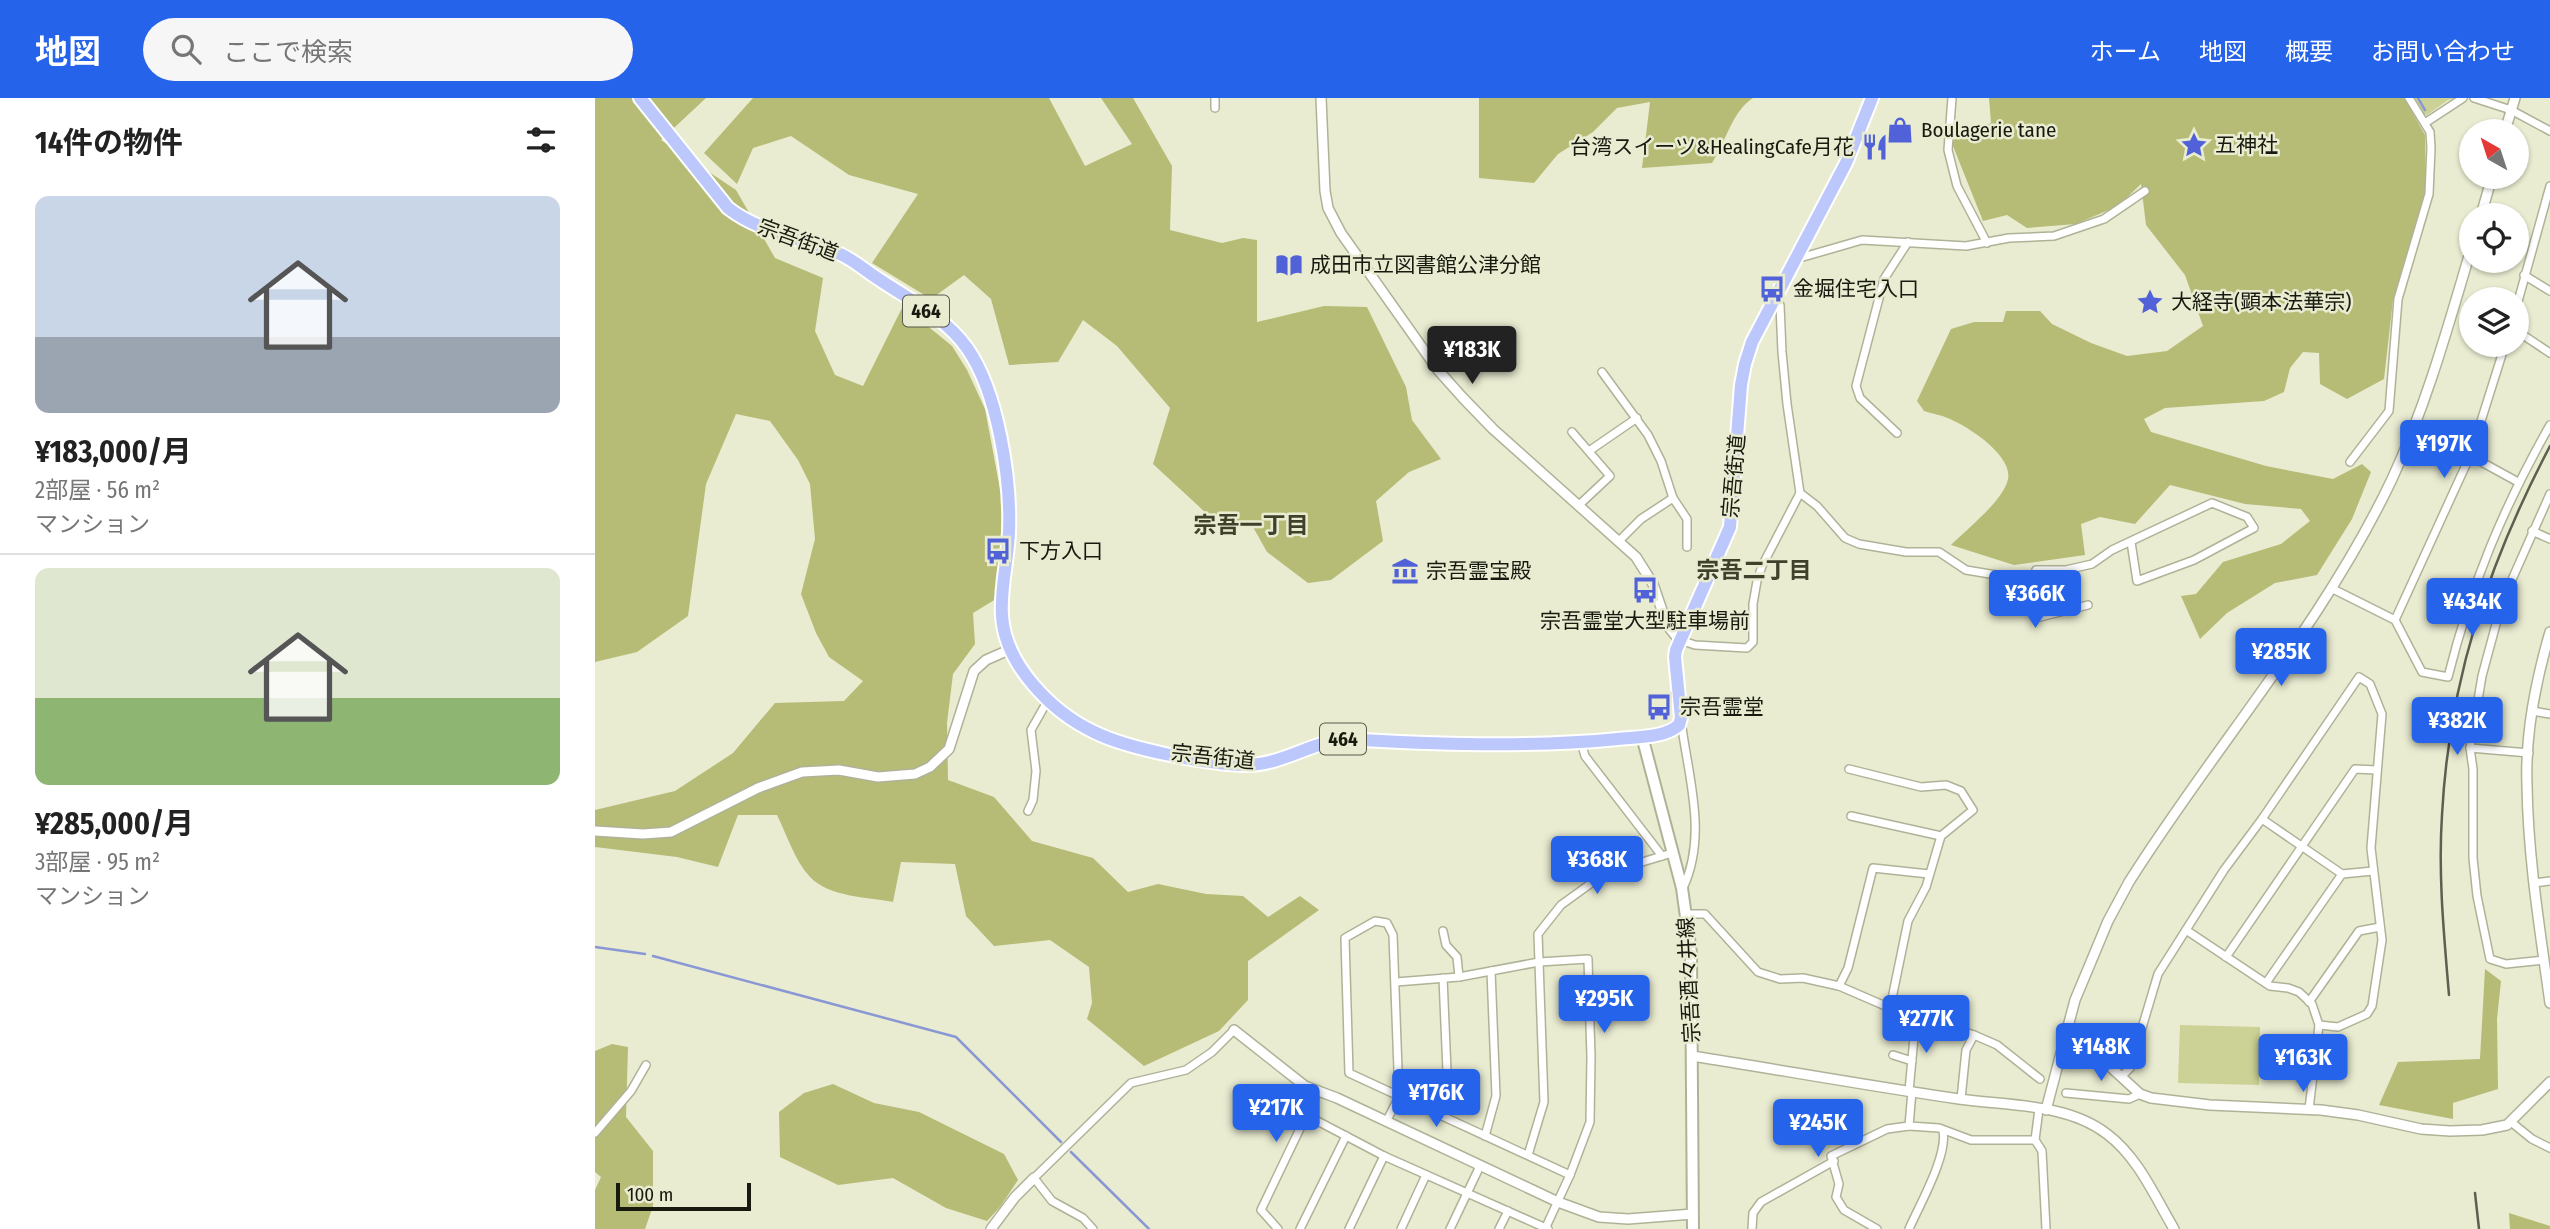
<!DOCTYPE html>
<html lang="ja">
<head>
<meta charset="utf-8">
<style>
  :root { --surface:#fff; --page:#f6f6f6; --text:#222; --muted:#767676; --line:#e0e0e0; --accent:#2563eb }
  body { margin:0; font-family:"Fira Sans Condensed","Noto Sans JP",sans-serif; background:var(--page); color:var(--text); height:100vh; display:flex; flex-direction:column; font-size:26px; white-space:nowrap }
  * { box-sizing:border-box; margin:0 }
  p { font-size:23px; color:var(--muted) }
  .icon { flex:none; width:38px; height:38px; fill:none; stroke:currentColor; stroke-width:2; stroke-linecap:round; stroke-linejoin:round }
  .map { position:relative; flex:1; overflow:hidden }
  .drawer { display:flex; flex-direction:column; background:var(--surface); width:595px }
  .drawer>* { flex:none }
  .needle { width:46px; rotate:321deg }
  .tools { position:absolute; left:1864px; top:21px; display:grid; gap:14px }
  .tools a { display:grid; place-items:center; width:70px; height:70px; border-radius:50%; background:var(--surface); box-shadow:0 2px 5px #0004; font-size:35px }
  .scale { position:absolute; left:21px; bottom:18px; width:135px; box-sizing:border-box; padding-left:7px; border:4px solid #18190f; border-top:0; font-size:19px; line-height:24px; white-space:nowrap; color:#18190f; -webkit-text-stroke:5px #e9ecd1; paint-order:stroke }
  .price { position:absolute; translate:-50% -60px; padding:0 16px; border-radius:7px; background:var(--accent); color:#fff; font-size:23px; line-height:46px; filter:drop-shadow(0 2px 4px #0008) }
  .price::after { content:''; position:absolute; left:50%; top:42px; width:21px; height:16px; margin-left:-10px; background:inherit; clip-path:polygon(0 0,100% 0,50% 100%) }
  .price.active { background:#222; color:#fff }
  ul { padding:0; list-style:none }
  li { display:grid; align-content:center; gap:14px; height:371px; padding:0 35px }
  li+li { border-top:2px solid var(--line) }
  li span { display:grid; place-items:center; height:217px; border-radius:14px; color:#555 }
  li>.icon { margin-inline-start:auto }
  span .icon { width:126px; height:126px; fill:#fffc; stroke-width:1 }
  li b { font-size:30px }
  h2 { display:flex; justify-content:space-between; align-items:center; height:84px; padding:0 35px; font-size:30px }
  header { display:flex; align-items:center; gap:42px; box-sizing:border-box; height:98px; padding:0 35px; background:var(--accent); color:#fff }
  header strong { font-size:33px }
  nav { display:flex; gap:38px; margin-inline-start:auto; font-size:24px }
  .search { width:490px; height:63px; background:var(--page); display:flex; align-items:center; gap:18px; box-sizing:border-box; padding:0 24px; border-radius:38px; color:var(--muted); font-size:26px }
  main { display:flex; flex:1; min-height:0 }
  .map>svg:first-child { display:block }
  .green { fill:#ccd195 }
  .forest { fill:#b6bb76 }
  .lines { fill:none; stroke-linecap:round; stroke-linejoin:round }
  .stream { stroke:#8998d4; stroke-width:2.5 }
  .minor-casing { stroke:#b0b298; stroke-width:10 }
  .tertiary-casing { stroke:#b0b298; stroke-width:12 }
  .secondary-casing { stroke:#b0b298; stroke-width:14 }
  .trunk-casing { stroke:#fff; stroke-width:16 }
  .minor { stroke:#fff; stroke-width:7 }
  .tertiary { stroke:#fff; stroke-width:9 }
  .secondary { stroke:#fff; stroke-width:10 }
  .trunk { stroke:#bcc8fc; stroke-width:12 }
  .rail { stroke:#5d5f4f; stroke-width:2.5 }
  .labels { text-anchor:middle; stroke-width:5; stroke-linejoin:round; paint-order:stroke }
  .shield { fill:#e9ecd1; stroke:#575849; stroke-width:2 }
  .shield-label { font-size:19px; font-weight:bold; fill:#18190f }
  .poi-label { font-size:21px; fill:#18190f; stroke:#e9ecd1; text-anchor:start }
  .street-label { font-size:21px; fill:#18190f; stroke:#e9ecd1 }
  .neighbourhood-label { font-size:23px; font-weight:bold; fill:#3f412b; stroke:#e9ecd1 }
</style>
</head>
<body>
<header>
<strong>地図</strong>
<div class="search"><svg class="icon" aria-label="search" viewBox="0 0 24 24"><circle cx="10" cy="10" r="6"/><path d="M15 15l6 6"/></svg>ここで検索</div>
<nav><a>ホーム</a><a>地図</a><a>概要</a><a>お問い合わせ</a></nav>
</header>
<main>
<section class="drawer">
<h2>14件の物件<svg class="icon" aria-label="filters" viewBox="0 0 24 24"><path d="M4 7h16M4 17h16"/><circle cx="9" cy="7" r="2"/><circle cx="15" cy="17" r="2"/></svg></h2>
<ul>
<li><span style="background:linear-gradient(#c9d6e8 65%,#9aa5b1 0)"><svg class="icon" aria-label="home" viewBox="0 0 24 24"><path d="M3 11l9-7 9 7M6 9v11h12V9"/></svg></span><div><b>¥183,000/月</b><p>2部屋 · 56 m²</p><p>マンション</p></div></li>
<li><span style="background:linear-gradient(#dfe7d0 60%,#8fb573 0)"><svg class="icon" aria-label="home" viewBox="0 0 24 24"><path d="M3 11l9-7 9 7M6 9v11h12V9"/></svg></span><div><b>¥285,000/月</b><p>3部屋 · 95 m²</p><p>マンション</p></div></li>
</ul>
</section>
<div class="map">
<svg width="1955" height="1131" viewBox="0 0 1955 1131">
  <rect width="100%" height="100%" fill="#e9ecd1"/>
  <g class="green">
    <path d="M1819,0H1862L1853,2L1832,17L1829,16Z"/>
    <path d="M1585,927L1665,929L1664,987L1583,985Z"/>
  </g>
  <g class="forest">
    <path d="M0,0H111L66,42L141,92L180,160L228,180L220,233L240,277L268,288L308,208L357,248L372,272L390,311L408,407L401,501L378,515L380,546L358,576L352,625L353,682L399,699L437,743L498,760L533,794L563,786L611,796L648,798L673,819L705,798L724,812L653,863V902L624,933L549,968L492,921L497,905L494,869L455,842L399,848L371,818L360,766L306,764L298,804C272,799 234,799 215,779C200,763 192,737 182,717H143L123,769L82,759L0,749V712L80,693L138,655L180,605L249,603L268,583L234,559L221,535L206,496L220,441L215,386L203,362L175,323L141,316L111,386L93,518L42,554L0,564Z"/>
    <path d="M158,0H454L490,68L537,46L506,0H538L577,68L575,132L627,145L648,140L662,142V224L729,208L772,209L811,289L817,322L846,361L814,374L781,403L788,443L736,482L713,485L672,454L658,429L611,415L558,366L575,310L522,248L488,222L463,264L414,267L396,201L369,177L336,201L277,165L323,96L254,77L196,38L158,50L142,86L109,55Z"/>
    <path d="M884,0H1158C1138,12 1130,45 1117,65L1047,70L1055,4L1022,10L998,34L963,56L939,85L884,80Z"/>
    <path d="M1394,0H1809L1830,37L1831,91L1798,202L1789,281L1752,301L1725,286L1724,255L1708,254L1695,270L1689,294L1669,303L1570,310L1549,321L1556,334L1671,368L1738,381L1767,366L1776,374L1757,421L1722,477L1680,485L1632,515L1605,541L1586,498L1601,496L1628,464L1686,446L1715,423L1706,411L1650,406L1575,387L1540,426L1505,419L1486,426L1490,457L1419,467L1356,447C1372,431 1409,402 1413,381C1418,358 1374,329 1355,321C1347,317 1338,316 1329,313L1322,303L1356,231L1379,224H1408L1411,213H1445L1457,226L1496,245L1532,258L1572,253L1608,228L1590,177L1551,127L1546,86L1523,108L1481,126L1432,130L1412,117L1388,123L1356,43L1396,25Z"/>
    <path d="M1890,871L1906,883L1902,921L1903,991L1858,1005V1021L1784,1007L1803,964L1885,961Z"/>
    <path d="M17,946L33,949L31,1019L58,1053V1108L50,1131H0V1092L6,1079L0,1074V953Z"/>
    <path d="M238,986L279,1005L324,1014L409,1056L423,1082L405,1109L392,1123L351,1110L298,1080L243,1087L185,1059L184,1014L209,995Z"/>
    <path d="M1914,1115L1955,1128V1131H1915Z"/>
  </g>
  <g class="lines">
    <g class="stream">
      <path d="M1823,0L1830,12"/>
      <path d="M0,849L50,856"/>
      <path d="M58,858L361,939L466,1044"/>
      <path d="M476,1054L554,1131"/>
    </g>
    <g class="minor-casing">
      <g id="minor">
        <path d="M1357,0L1353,52L1362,88L1392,145"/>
        <path d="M1879,0L1916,12L1955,33"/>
        <path d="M620,10V0"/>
        <path d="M1830,25L1868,0"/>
        <path d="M1201,161L1267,142L1371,148L1414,140L1459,138L1509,121L1550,93"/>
        <path d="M1929,177L1955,193"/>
        <path d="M1922,207L1955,88"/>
        <path d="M1922,233L1955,255"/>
        <path d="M1007,274L1053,337L1066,363L1078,400L1046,421L1024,443"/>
        <path d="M1819,327L1923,384"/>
        <path d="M977,334L1015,378L984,407"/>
        <path d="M1302,335L1265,300L1261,288L1289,181L1313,144"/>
        <path d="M994,353L1042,320"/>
        <path d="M1755,364L1794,313L1803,201L1834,96L1836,50L1835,34L1814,0"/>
        <path d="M1205,395L1222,408L1250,440L1264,446L1311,454H1344L1371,472L1437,483L1441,472H1471L1497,466L1517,452L1617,405L1652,419L1659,430L1599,462L1542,483L1536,444"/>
        <path d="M1078,400L1092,421V449"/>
        <path d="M1937,433L1955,441"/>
        <path d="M1437,483C1436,496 1431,512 1445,519L1493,507"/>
        <path d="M1736,490L1800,522L1827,574L1853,579C1876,487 1908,410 1955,327"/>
        <path d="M1800,522L1875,358L1910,247"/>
        <path d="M1085,542L1100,547L1152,550L1158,544V506L1162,483L1167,468L1205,395L1192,306L1187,254L1185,207L1179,202"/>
        <path d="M1937,613L1955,616"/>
        <path d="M1086,623C1093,678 1113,737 1088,790"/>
        <path d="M986,644L990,658L1067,758"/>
        <path d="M1875,650L1934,655"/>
        <path d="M1254,671L1326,689L1351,687L1366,693L1378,712L1346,738L1331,789L1313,823L1295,910"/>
        <path d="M433,713L438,702L441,673L436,632L453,602"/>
        <path d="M1256,718L1346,738"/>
        <path d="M1667,721L1747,776"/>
        <path d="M1939,785L1955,783"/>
        <path d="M1092,816H1110L1163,874L1185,881L1208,880L1244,888L1295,910L1379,937L1402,947L1445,981"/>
        <path d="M1591,832L1675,888L1693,890L1704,894L1717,906L1724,927L1714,1011"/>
        <path d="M848,833L851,847L862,859L864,879"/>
        <path d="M1631,859L1760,671L1782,672"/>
        <path d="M1949,862L1911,866L1895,861L1882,798L1878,760V671L1875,650L1887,578L1907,504L1955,396"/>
        <path d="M801,884L864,879L944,864L993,861L996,959L995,1024L975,1077L950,1131"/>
        <path d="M1671,885L1747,776L1778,773"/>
        <path d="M1244,888L1253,870L1278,770L1334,776"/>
        <path d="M1714,904L1764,833L1785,829"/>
        <path d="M1298,957L1317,963"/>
        <path d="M1526,979L1535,970L1563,876L1629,772L1667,721L1764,579L1775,586L1787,616L1776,750L1787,842L1777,908L1772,916L1743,929L1724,927"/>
        <path d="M1314,993L1321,918"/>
        <path d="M1317,993L1314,1028L1344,1030L1376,1042H1440L1444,1011"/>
        <path d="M1471,995L1534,1001L1545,996"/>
        <path d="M1366,1001L1371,952L1379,937"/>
        <path d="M711,1017L789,1058L953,1131"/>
        <path d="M844,1017L853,996L848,880"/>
        <path d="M791,1024L804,999L798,837L792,825L780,823L750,840L754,975L975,1077"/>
        <path d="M1916,1024L1937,1041L1955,1050"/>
        <path d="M0,1035L36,993L51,967"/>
        <path d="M890,1038L901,998L896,873"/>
        <path d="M1440,1042L1447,1053L1451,1131"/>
        <path d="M933,1057L949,1004L943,836L966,807L995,786L1034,768L1077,755"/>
        <path d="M498,1131L488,1120L457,1103L439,1080L536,985L591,972L617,954L639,932"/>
        <path d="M683,1131L666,1112L723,993"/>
        <path d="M705,1131L751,1038"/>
        <path d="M754,1131L789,1058"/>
        <path d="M806,1131L831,1077"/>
        <path d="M855,1131L885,1068"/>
        <path d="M904,1131L913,1113"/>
        <path d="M1157,1131L1158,1115L1166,1104L1239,1063"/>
        <path d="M1282,1131L1249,1112L1241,1099L1244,1086L1236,1058L1292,1031L1314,1028"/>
        <path d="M1314,1131C1325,1106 1353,1057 1348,1033"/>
      </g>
    </g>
    <g class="tertiary-casing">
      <g id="tertiary">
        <path d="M726,0L730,93L733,110L746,135L843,272L868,300L898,331L1041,459L1058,486L1072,527L1084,542"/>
        <path d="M1910,33L1920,0"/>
        <path d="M1886,117L1897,79"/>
        <path d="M1955,534C1941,582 1930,636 1932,687C1933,760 1945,832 1955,905"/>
        <path d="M0,733L48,736L76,734L163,690L207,674L244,672L283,679L320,676L335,669L354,651L379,573L391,562L416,551"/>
        <path d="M639,932L710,988L742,1000L963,1104L1004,1119L1033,1121L1098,1116"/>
        <path d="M1467,944L1491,952L1508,962L1545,996L1556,1000L1615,1007L1726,1012L1763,1017L1826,1031L1855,1033L1887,1032L1912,1027L1955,984"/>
        <path d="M1097,958C1186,972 1275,988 1364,1001C1413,1008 1472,1005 1512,1036C1543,1059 1560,1099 1579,1131"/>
        <path d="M1451,1012L1480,902L1513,823L1534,784C1619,649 1728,527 1797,381C1831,308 1853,229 1876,151"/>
        <path d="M396,1131L420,1099L439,1080"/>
      </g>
    </g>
    <g class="secondary-casing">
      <path id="secondary" d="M1047,638L1087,790L1096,855L1098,1131"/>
    </g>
    <g class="trunk-casing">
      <path id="trunk" d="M45,0L133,110C165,135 207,140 245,156C259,162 272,174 285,182C315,202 351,220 372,250C403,294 416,381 414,434C413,462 405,490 407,518C410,567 457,614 499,634C533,651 611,666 649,667C683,668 712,647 745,641C838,646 930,650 1023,641C1041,639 1070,640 1084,627L1086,620L1080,559L1081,552L1135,429L1146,287L1150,266L1157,244L1251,65L1277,0"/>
    </g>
    <use href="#minor" class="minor"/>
    <use href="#tertiary" class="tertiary"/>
    <use href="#secondary" class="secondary"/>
    <use href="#trunk" class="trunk"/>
    <g class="rail">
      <path d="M1854,897C1849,837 1843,777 1847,717C1854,583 1893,466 1955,348"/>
      <path d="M1880,1095L1884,1131"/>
    </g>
  </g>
  <defs>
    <g id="shop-bare" transform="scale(2.1)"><path d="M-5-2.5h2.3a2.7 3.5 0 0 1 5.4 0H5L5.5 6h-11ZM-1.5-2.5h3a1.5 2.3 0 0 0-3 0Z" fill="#5161d7" stroke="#e9ecd1" stroke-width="2.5" paint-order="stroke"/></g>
    <g id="sight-bare" transform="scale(2.1)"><path d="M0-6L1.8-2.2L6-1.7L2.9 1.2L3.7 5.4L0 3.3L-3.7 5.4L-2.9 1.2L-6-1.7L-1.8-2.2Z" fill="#5161d7" stroke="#e9ecd1" stroke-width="2.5" paint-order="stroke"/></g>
    <g id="restaurant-bare" transform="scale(2.1)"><path d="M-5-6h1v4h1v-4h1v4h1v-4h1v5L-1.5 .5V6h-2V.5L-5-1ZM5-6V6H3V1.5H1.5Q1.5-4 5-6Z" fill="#5161d7" stroke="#e9ecd1" stroke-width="2.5" paint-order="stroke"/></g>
    <g id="library-bare" transform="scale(2.1)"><path d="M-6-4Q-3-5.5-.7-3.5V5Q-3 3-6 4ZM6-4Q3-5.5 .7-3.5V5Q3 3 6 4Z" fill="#5161d7" stroke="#e9ecd1" stroke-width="2.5" paint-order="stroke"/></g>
    <g id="bus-bare" transform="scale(2.1)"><path d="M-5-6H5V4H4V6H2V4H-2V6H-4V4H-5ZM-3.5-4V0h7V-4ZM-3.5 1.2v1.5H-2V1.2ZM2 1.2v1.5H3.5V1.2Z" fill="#5161d7" stroke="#e9ecd1" stroke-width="2.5" paint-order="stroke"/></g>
    <g id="museum-bare" transform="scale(2.1)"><path d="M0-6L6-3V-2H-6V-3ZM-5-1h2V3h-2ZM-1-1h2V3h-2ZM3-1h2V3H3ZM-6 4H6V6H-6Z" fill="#5161d7" stroke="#e9ecd1" stroke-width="2.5" paint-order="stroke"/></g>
  </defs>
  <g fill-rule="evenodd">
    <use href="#shop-bare" x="1305" y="32"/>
    <use href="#sight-bare" x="1599" y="47"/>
    <use href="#restaurant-bare" x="1280" y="49"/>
    <use href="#library-bare" x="694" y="167"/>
    <use href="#bus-bare" x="1177" y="191"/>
    <use href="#sight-bare" x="1555" y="204"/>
    <use href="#bus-bare" x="403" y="453"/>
    <use href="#museum-bare" x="810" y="473"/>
    <use href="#bus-bare" x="1050" y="492"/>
    <use href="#bus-bare" x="1064" y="609"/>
  </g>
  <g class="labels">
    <g class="shield">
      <rect x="308" y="197.5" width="46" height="31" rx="5"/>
      <rect x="725" y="625.5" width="46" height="31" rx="5"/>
    </g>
    <g class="shield-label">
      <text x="331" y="220">464</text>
      <text x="748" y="648">464</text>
    </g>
    <g class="poi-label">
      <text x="1326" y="39">Boulagerie tane</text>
      <text x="1620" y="54">五神社</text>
      <text x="1259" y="56" text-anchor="end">台湾スイーツ&amp;HealingCafe月花</text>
      <text x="715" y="174">成田市立図書館公津分館</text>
      <text x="1198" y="198">金堀住宅入口</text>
      <text x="1576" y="211">大経寺(顕本法華宗)</text>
      <text x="424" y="460">下方入口</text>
      <text x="831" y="480">宗吾霊宝殿</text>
      <text x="1050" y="530" text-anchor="middle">宗吾霊堂大型駐車場前</text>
      <text x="1085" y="616">宗吾霊堂</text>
    </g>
    <g class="street-label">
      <text transform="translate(203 142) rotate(20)" y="7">宗吾街道</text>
      <text transform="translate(1139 378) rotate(-85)" y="7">宗吾街道</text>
      <text transform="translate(618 659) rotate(6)" y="7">宗吾街道</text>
      <text transform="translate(1094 882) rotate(-93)" y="7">宗吾酒々井線</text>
    </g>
    <g class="neighbourhood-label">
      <text x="656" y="435">宗吾一丁目</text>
      <text x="1159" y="480">宗吾二丁目</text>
    </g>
  </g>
</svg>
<div class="tools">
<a><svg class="needle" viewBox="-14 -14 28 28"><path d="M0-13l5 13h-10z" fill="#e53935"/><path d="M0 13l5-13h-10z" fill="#767676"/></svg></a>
<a><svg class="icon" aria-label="locate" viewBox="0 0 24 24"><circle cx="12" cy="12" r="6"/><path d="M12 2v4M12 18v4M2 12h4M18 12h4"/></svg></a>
<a><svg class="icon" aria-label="layers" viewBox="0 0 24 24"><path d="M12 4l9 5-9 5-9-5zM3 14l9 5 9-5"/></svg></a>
</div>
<div class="scale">100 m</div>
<b class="price active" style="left:877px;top:288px">¥183K</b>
<b class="price" style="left:1849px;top:382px">¥197K</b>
<b class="price" style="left:1440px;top:532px">¥366K</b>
<b class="price" style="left:1877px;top:540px">¥434K</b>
<b class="price" style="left:1686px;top:590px">¥285K</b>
<b class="price" style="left:1862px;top:659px">¥382K</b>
<b class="price" style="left:1002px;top:798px">¥368K</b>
<b class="price" style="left:1009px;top:937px">¥295K</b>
<b class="price" style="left:1331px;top:957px">¥277K</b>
<b class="price" style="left:1506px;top:985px">¥148K</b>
<b class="price" style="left:1708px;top:996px">¥163K</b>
<b class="price" style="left:841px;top:1031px">¥176K</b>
<b class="price" style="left:681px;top:1046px">¥217K</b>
<b class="price" style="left:1223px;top:1061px">¥245K</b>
</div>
</main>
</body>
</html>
